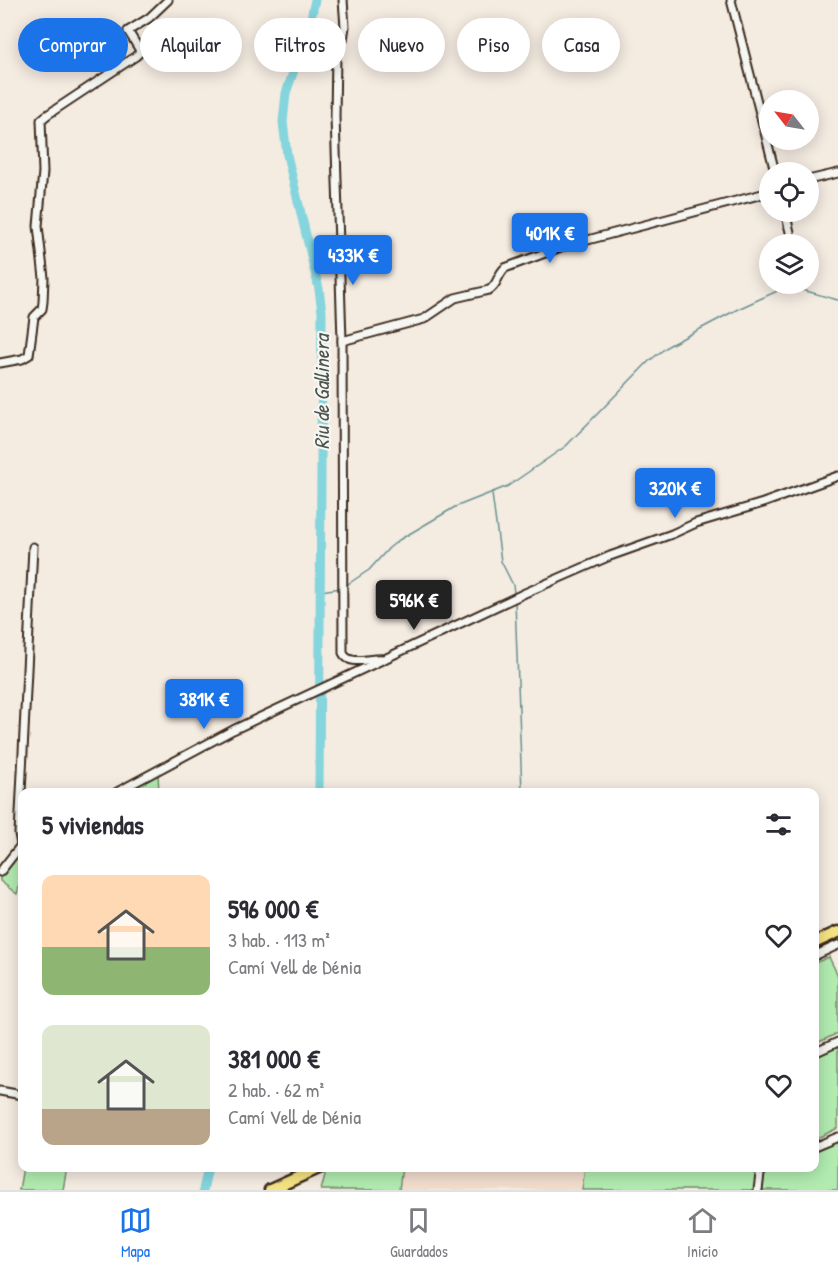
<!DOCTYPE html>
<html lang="es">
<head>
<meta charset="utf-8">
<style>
  :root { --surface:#fff; --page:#f7f7f7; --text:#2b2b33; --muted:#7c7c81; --line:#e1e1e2; --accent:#1a73e8 }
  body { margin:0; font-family:"Patrick Hand",sans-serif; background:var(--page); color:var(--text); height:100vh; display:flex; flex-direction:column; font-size:22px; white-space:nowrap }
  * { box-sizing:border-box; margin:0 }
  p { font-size:20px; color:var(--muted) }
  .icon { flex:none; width:33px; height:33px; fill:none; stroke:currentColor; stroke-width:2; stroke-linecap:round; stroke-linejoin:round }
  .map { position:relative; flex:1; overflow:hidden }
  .details { position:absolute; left:18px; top:788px; width:801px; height:384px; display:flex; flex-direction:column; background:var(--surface); border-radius:12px; box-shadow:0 3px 15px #0003 }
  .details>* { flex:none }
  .banner { position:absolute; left:18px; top:18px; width:802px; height:54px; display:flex; gap:12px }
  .needle { width:39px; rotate:301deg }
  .fabs { position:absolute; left:759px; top:90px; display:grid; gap:12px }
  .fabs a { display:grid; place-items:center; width:60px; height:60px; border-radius:50%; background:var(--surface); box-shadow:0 3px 15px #0003; font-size:30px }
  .price { position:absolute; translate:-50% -51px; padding:0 14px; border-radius:6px; background:var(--accent); color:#fff; font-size:20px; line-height:39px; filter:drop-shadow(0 2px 3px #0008) }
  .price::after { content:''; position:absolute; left:50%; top:36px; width:18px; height:14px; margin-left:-9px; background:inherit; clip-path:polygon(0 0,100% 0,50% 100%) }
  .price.current { background:#222; color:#fff }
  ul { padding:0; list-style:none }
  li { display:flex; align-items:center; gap:18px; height:150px; padding:0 24px }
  li span { display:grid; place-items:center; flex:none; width:168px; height:120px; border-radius:12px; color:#555 }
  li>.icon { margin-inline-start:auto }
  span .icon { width:72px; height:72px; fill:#fffc; stroke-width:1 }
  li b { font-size:26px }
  h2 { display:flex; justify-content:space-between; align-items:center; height:72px; padding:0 24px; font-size:26px }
  .pill { padding:0 21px; border-radius:27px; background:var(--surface); box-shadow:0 3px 15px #0003; font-size:21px; line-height:54px }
  .pill.current { background:var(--accent); color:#fff }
  .dock { display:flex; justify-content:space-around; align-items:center; height:84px; border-top:2px solid var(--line); background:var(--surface); font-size:16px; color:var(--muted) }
  .dock a { display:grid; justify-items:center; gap:3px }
  .dock .current { color:var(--accent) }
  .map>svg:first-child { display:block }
  .built { fill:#f2ddcd }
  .green { fill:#b1ebb0; stroke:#768a67; stroke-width:1.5 }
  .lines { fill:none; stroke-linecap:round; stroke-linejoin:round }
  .stream { stroke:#679191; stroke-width:1.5 }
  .river { stroke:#84d5dd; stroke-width:9 }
  .minor-casing { stroke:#3b2a1e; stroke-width:11 }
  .highway-casing { stroke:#3b2a1e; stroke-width:15 }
  .minor { stroke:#f6f6f2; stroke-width:7 }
  .highway { stroke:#f5e382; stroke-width:10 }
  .labels { text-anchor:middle; stroke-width:4.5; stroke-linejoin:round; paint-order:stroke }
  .water-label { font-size:21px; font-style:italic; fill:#4d554e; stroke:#f6f6f2 }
</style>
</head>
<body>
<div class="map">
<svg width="838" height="1190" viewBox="0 0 838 1190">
  <rect width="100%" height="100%" fill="#f4ebe1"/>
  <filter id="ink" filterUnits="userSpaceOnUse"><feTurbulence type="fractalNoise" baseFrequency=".0167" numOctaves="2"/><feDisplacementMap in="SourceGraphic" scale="12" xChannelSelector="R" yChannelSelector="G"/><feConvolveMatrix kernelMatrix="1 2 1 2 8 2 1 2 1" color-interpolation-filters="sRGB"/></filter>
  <g filter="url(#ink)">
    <path class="built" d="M403,1167H585L582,1190H399Z"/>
    <g class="green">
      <path d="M158,774L159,792H125Z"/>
      <path d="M22,850V883H20L17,894L0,881V878Z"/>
      <path d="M829,957L838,976V1033L815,1044V963Z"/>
      <path d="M838,1047V1128L815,1139V1057Z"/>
      <path d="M838,1142V1190H760L762,1174L779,1167H814L815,1152Z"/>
      <path d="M23,1167H67L63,1190H19Z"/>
      <path d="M332,1167H402L399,1190H321L325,1175L323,1171Z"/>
      <path d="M585,1167H758L755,1190H582Z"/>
    </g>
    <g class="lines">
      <g class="stream">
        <path d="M492,494L501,561L513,585L514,593"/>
        <path d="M345,586L369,570L389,548L399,540L455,507L508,486L566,446L648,362L668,346L738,309L786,287C796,287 826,297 838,300"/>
        <path d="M321,591L341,588"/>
        <path d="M515,601L522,792"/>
      </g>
      <g class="river">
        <path d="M315,0L309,27L286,93L283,122L287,155L319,289L322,312L319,792"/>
        <path d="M203,1190L208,1167"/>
      </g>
      <g class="minor-casing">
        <g id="minor">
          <path d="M343,0L345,27L343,40L336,55L335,117L342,341L343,653C350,667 370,657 384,659"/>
          <path d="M731,0L775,172"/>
          <path d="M808,180L838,173"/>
          <path d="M785,212L790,232"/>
          <path d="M342,341L424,319L455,298L489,290C498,285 497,275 505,268L561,247L770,192"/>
          <path d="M0,363L22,359L29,355L34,317L42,309L43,302L44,278L38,226L43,172L41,120L47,115L136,56L140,52L139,49L128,31L149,18L168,0"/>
          <path d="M117,792L233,730L525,593L610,556L672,534L696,523L763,503L838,476"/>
          <path d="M21,845L19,834L33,547"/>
          <path d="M0,872L22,844"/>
          <path d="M814,956L838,945"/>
          <path d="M814,1053L838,1042"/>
          <path d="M0,1091L22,1095"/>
          <path d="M814,1147L838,1137"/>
          <path d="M761,1171L771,1167"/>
          <path d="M758,1190L761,1167"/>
        </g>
      </g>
      <g class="highway-casing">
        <g id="highway">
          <path d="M814,943L838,932"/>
          <path d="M270,1190L321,1167"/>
        </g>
      </g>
      <use href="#minor" class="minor"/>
      <use href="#highway" class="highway"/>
    </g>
  </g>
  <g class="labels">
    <g class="water-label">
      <text transform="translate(322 392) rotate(-90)" y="7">Riu de Gallinera</text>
    </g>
  </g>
</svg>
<div class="fabs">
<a><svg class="needle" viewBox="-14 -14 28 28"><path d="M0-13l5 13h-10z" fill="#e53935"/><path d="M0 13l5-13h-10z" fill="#7c7c81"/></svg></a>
<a><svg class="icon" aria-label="locate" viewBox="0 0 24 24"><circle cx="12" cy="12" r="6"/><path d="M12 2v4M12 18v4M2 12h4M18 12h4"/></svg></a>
<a><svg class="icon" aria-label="layers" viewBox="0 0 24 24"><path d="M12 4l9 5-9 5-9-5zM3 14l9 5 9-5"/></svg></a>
</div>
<b class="price" style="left:550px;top:264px">401K €</b>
<b class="price" style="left:353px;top:286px">433K €</b>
<b class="price" style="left:675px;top:519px">320K €</b>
<b class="price current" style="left:414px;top:631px">596K €</b>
<b class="price" style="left:204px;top:730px">381K €</b>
<div class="banner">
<a class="pill current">Comprar</a>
<a class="pill">Alquilar</a>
<a class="pill">Filtros</a>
<a class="pill">Nuevo</a>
<a class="pill">Piso</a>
<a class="pill">Casa</a>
</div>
<section class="details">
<h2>5 viviendas<svg class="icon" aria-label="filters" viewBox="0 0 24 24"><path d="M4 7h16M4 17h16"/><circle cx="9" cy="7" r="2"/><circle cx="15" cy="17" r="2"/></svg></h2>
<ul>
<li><span style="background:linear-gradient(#ffd9b3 60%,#8fb573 0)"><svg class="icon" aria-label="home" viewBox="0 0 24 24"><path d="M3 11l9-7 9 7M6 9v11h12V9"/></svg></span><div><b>596 000 €</b><p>3 hab. · 113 m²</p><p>Camí Vell de Dénia</p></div><svg class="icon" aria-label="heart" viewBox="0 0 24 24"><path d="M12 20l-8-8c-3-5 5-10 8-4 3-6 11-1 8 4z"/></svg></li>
<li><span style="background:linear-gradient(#dfe7d0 70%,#b9a48a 0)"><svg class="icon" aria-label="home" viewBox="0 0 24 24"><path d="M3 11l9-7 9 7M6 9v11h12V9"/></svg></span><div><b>381 000 €</b><p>2 hab. · 62 m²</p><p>Camí Vell de Dénia</p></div><svg class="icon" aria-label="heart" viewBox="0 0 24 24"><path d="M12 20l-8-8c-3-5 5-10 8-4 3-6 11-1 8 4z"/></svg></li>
</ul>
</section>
</div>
<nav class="dock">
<a class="current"><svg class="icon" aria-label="map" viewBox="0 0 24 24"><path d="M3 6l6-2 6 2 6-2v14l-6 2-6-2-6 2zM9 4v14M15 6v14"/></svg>Mapa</a>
<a><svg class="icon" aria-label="saved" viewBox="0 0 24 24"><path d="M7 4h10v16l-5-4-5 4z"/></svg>Guardados</a>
<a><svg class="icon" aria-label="home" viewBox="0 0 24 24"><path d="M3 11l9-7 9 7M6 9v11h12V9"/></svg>Inicio</a>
</nav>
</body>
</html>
